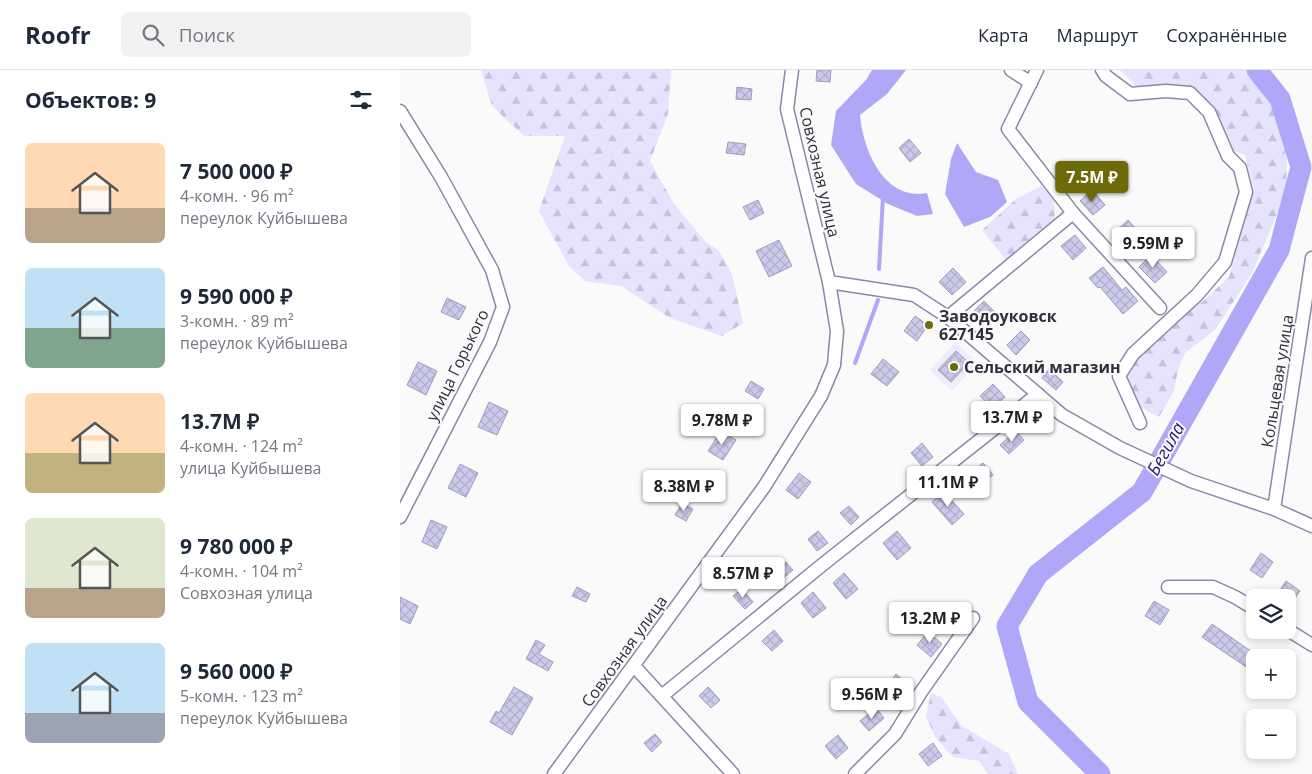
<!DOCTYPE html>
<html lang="ru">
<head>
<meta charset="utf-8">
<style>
  :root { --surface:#fff; --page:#f2f2f3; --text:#1f2937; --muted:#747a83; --line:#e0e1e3; --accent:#6d6b08 }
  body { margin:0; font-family:"Open Sans",sans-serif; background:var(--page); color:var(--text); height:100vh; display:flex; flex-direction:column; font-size:19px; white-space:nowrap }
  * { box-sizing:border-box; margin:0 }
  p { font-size:16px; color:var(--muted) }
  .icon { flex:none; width:28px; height:28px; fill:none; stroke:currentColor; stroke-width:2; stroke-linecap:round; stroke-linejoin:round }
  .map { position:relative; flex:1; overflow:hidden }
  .drawer { display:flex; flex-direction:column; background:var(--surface); width:400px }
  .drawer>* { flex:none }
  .tools { position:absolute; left:846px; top:519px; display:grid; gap:10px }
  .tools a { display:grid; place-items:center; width:50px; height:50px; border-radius:8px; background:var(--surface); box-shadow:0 2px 8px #0003; font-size:25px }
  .price { position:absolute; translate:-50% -42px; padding:0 11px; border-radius:5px; background:#fff; color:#222; font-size:16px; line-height:32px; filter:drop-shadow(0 1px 2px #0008) }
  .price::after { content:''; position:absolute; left:50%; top:30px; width:15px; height:11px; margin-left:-8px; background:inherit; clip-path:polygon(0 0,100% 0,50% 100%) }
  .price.on { background:var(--accent); color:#fff }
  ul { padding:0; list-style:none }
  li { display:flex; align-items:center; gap:15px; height:125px; padding:0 25px }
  li span { display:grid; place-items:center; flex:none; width:140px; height:100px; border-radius:8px; color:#555 }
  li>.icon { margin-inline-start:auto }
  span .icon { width:60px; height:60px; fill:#fffc; stroke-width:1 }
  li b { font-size:21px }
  h2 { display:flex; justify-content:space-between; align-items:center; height:60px; padding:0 25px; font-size:21px }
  header { display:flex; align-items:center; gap:30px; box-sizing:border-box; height:70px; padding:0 25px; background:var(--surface); border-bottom:1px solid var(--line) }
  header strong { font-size:24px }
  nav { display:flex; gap:28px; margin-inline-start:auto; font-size:18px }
  .search { width:350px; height:45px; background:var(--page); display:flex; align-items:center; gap:12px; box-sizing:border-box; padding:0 18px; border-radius:8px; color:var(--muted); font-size:19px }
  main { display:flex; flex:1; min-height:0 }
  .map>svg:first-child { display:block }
  .built { fill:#edecfd }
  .forest { fill:url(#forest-firs) }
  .water { fill:#b0a7f8 }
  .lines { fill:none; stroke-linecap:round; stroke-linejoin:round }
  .stream { stroke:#b0a7f8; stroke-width:4 }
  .river { stroke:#b0a7f8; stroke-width:21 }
  .building { fill:url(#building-cross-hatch); stroke:#9f9dbc }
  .minor-casing { stroke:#8a88a6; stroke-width:15 }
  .minor { stroke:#fff; stroke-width:12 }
  .poi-dot { fill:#6d6b08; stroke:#fafafa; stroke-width:2 }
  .labels { text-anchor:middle; stroke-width:4; stroke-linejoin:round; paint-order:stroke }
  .street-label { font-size:16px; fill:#302f3c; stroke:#fafafa }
  .poi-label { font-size:16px; font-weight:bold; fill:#302f3c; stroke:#fafafa; text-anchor:start }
  .water-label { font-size:18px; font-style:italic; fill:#311671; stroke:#fafafa }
</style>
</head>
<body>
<header>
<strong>Roofr</strong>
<div class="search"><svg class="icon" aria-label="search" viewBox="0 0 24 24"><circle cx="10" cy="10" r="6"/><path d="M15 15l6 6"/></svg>Поиск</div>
<nav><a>Карта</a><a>Маршрут</a><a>Сохранённые</a></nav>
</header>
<main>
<section class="drawer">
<h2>Объектов: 9<svg class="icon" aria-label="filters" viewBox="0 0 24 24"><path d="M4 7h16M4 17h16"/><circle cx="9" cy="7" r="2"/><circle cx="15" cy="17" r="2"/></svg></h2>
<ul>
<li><span style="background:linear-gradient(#ffd9b3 65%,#b9a48a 0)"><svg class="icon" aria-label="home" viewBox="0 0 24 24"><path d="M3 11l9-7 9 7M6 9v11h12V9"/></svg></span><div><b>7 500 000 ₽</b><p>4-комн. · 96 m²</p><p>переулок Куйбышева</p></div></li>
<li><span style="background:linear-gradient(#bfe0f5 60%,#7fa58c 0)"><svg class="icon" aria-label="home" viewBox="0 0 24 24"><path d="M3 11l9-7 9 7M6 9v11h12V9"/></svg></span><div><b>9 590 000 ₽</b><p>3-комн. · 89 m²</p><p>переулок Куйбышева</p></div></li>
<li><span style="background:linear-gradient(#ffd9b3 60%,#c2b280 0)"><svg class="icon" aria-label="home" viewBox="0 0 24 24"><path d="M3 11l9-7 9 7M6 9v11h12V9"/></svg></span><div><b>13.7M ₽</b><p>4-комн. · 124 m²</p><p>улица Куйбышева</p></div></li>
<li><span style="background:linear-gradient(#dfe7d0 70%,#b9a48a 0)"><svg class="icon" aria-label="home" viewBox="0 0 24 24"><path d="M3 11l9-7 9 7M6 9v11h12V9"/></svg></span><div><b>9 780 000 ₽</b><p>4-комн. · 104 m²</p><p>Совхозная улица</p></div></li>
<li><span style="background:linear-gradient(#bfe0f5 70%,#9aa5b1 0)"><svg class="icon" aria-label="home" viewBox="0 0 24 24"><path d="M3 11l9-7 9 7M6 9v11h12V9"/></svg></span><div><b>9 560 000 ₽</b><p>5-комн. · 123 m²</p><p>переулок Куйбышева</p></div></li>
</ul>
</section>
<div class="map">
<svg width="912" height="704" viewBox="0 0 912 704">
  <defs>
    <pattern id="forest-firs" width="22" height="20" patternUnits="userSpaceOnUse" patternTransform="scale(1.25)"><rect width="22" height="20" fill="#e5e3fe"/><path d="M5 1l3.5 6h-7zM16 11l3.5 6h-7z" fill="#c5c3db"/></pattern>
    <pattern id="building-cross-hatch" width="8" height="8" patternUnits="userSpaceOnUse" patternTransform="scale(1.25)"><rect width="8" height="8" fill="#cccaea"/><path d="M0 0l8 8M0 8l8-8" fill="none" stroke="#b0aeca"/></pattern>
  </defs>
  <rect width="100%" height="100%" fill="#fafafa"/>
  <path class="built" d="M555,272L578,293L552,321L530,300Z"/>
  <g class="forest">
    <path d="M81,0H271L268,44L250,91L274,134L305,171L319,181L332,204L343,253L322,266L270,248L221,216L185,211L169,196L139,141L165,66H124L92,36Z"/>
    <path d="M720,0H847L873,38L887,89L886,124L852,203L815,260L785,283L778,300L774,321L759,347L731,333L723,301L759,257L802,232L829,207L854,119L845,85L824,78L812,38L772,18L741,21Z"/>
    <path d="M641,116L654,127L655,154L607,191L582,160L616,129Z"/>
    <path d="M531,623L541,627L562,656L609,684L618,704H588L579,691L553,687L535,667L526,646Z"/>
  </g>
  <g class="water">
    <path d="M472,0H506L487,24L460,45C463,80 484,131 527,123L533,144L517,146L488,134L456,114L431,75L436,41L466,10Z"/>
    <path d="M557,73L576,102L598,110L607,132L590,147L564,157L545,124L551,89Z"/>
  </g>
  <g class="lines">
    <g class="stream">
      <path d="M479,199L483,127"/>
      <path d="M455,293L478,230"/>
    </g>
    <path class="river" d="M700,704L628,632L607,556L638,504L742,422L879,180L901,97L880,29L857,0"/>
  </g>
  <g class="building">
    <path d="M417,0H431L430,12L416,11Z"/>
    <path d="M337,17L352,19L351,30L336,29Z"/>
    <path d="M509,69L521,83L510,92L499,78Z"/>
    <path d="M328,72L346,74L344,85L326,83Z"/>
    <path d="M692,120L705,135L693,145L680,131Z"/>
    <path d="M358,130L364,143L350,150L343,137Z"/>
    <path d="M728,150L740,164L728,175L716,161Z"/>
    <path d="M675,165L686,178L673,190L661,176Z"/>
    <path d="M379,170L392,196L369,207L356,181Z"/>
    <path d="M751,185L767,202L755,213L739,197Z"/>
    <path d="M703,197L722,220L726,217L738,231L723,244L700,217L698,218L689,208Z"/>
    <path d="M553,198L566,212L552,225L539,212Z"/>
    <path d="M47,228L66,237L59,250L41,242Z"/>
    <path d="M584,231L594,241L582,253L572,243Z"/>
    <path d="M515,246L528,255L517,271L504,261Z"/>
    <path d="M621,261L630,270L616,285L607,275Z"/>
    <path d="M556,281L569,293L551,312L538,300Z"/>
    <path d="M483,289L499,302L487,316L471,304Z"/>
    <path d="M18,292L37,301L26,325L7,315Z"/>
    <path d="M649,299L663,312L656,320L642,308Z"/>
    <path d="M351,311L364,319L358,329L345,321Z"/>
    <path d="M593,314L605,327L592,339L580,326Z"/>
    <path d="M89,332L108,341L97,365L78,357Z"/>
    <path d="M321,361L336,370L323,390L308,381Z"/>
    <path d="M616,361L624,370L609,384L600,375Z"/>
    <path d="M522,373L533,387L522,396L511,383Z"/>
    <path d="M583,393L593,405L581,414L572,402Z"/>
    <path d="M60,394L78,403L66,427L48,418Z"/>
    <path d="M297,403L309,410L302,422L290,416Z"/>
    <path d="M399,403L411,412L398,429L386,420Z"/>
    <path d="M544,422L564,444L552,455L532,432Z"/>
    <path d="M282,433L293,439L286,451L275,445Z"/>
    <path d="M449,436L459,447L451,455L440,443Z"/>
    <path d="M31,450L47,457L37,479L22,472Z"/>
    <path d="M418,461L428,473L417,481L408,469Z"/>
    <path d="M497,461L511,478L497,490L483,473Z"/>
    <path d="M861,483L873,492L862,508L850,500Z"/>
    <path d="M386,492L393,500L380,511L373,503Z"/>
    <path d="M444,503L458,519L446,529L433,513Z"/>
    <path d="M886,511L900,521L894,530L880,520Z"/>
    <path d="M177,517L190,524L186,532L172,526Z"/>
    <path d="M342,519L353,532L345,539L333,526Z"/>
    <path d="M413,522L426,538L413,548L401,533Z"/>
    <path d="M0,527L18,536L10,554L0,549Z"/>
    <path d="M754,531L769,540L760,555L745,546Z"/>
    <path d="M812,554L855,584V603L802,567Z"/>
    <path d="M374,560L383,571L372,581L362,571Z"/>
    <path d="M528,562L542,574L531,587L517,575Z"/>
    <path d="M136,570L145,575L139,584L153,592L148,601L126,589Z"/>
    <path d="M496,604L510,616L501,626L488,615Z"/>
    <path d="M114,617L133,628L112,665L90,652L96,641L99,643Z"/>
    <path d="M308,617L320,630L311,638L299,626Z"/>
    <path d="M476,638L484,648L469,661L460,651Z"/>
    <path d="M255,664L262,672L252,682L244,673Z"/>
    <path d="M438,665L448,678L436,689L425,676Z"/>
    <path d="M533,673L542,686L528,696L519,684Z"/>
  </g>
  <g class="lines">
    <g class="minor-casing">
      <g id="minor">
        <path d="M611,0L631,13"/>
        <path d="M637,0L608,59L673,143"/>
        <path d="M702,0L706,6L730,24L766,21L790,23L809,42L828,86L840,98L846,122L825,192L797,225L733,284L719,306L740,353"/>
        <path d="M0,41L41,107L92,200L103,237L90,272L0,447"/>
        <path d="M429,212L514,225L548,247L662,345L720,378L791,411L874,439L912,456"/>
        <path d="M548,247L673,143L760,238"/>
        <path d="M874,439L912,188"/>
        <path d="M768,517H813L835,527L855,539"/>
        <path d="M888,560L912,575"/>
        <path d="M234,596L333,704"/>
        <path d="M263,625L422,495L638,324"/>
        <path d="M154,704L364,417L421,326L434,295L437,261L429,212L387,39L392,0"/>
        <path d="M455,704L495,664L521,622L573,548"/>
      </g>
    </g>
    <use href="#minor" class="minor"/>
  </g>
  <g class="poi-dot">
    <circle cx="529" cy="255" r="5"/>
    <circle cx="554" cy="297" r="5"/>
  </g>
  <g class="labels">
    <g class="street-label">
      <text transform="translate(420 102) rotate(77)" y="6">Совхозная улица</text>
      <text transform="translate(57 295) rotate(-64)" y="6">улица Горького</text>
      <text transform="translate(877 311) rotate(-81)" y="6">Кольцевая улица</text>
      <text transform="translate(224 581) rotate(-54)" y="6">Совхозная улица</text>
    </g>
    <g class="poi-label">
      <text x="539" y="252">Заводоуковск<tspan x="539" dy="18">627145</tspan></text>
      <text x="564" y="303">Сельский магазин</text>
    </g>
    <g class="water-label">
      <text transform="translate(766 379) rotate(-61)" y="6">Бегила</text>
    </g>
  </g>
</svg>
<div class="tools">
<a><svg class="icon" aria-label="layers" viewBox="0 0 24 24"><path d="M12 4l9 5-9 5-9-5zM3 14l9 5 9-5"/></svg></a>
<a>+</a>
<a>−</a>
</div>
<b class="price on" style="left:692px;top:133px">7.5M ₽</b>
<b class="price" style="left:753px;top:199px">9.59M ₽</b>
<b class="price" style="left:612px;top:373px">13.7M ₽</b>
<b class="price" style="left:322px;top:376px">9.78M ₽</b>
<b class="price" style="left:548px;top:438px">11.1M ₽</b>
<b class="price" style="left:284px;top:442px">8.38M ₽</b>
<b class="price" style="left:343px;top:529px">8.57M ₽</b>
<b class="price" style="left:530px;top:574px">13.2M ₽</b>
<b class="price" style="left:472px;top:650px">9.56M ₽</b>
</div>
</main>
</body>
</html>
